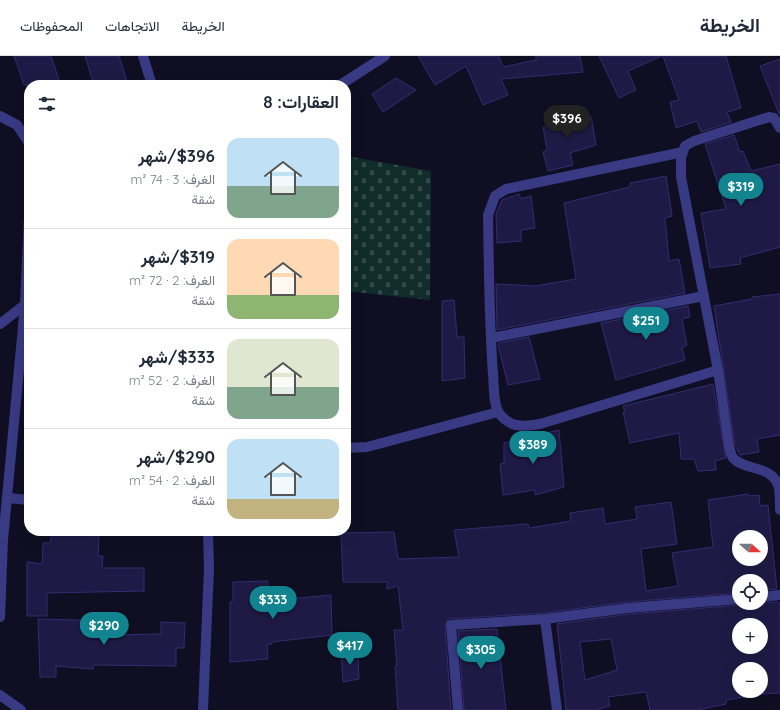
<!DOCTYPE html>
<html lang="ar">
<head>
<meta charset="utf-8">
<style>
  :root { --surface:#fff; --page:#f2f2f3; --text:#1f2937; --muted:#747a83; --line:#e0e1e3; --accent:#11848f }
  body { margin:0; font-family:Quicksand,Vazirmatn,sans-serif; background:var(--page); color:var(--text); direction:rtl; height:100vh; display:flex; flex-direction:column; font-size:15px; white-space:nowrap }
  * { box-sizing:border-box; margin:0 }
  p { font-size:13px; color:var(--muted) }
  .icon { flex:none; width:22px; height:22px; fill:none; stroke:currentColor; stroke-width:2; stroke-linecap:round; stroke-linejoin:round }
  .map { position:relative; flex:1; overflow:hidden; direction:ltr }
  .drawer { position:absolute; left:24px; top:24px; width:327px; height:456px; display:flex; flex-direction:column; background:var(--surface); border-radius:16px; box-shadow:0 4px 16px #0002; direction:rtl }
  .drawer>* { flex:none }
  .needle { width:26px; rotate:111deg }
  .buttons { position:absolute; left:732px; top:474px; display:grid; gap:8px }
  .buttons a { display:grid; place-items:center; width:36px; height:36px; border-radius:50%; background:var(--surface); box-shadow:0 4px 16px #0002; font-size:20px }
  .price { position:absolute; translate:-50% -34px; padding:0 9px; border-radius:14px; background:var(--accent); color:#fff; font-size:13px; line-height:26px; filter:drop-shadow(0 1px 2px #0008) }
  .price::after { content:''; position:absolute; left:50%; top:24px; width:12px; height:9px; margin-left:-6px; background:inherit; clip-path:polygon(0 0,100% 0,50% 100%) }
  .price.current { background:#222; color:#fff }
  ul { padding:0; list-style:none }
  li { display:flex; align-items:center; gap:12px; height:100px; padding:0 12px }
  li+li { border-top:1px solid var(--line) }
  li span { display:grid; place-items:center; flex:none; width:112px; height:80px; border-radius:12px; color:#555 }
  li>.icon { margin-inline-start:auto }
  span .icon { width:48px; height:48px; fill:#fffc; stroke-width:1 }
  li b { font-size:17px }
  h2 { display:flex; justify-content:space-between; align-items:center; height:48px; padding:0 12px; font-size:17px }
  header { display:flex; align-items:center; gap:24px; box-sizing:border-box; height:56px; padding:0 20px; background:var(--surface); border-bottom:1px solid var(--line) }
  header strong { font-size:19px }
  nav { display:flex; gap:22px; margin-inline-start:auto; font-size:14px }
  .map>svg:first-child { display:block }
  .cemetery { fill:url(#cemetery-stones) }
  .building { fill:#1f1a45; stroke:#342b71; fill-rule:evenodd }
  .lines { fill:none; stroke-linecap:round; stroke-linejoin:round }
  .minor { stroke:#383a83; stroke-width:10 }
</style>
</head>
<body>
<header>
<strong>الخريطة</strong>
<nav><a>الخريطة</a><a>الاتجاهات</a><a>المحفوظات</a></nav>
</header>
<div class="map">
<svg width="780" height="654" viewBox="0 0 780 654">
  <defs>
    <pattern id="cemetery-stones" width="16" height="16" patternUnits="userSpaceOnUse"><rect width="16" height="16" fill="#112d2b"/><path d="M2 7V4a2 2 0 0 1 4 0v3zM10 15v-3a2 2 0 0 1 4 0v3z" fill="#334a4b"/></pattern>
  </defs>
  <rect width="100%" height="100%" fill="#100e23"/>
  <path class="cemetery" d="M346,100L431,115L430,244L346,235Z"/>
  <g class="building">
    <path d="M14,0H51L59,24L47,29H24Z"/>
    <path d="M85,0H119L128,29H94Z"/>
    <path d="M418,0H499L503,11L536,4V0H580L583,16L501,23L508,39L483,49L466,10L435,29Z"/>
    <path d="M599,0H662L628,15L636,34L619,42Z"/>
    <path d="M663,0H726L741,52L727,56L731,66L701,76L697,65L676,72L670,46L679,44Z"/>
    <path d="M780,3V58H779L760,10Z"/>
    <path d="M396,22L416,34L383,56L372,38Z"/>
    <path d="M557,55L591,60L596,89L570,97L573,109L548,115L543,96L547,94L543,71L561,66Z"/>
    <path d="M734,79L740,96L743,95L751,115L780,108V191L740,202L741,208L710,212L701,157L726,153L705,88Z"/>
    <path d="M666,120L672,160L665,162L669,205L679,203L685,237L497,274L496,228L535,230L576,223L564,147L630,131V127Z"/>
    <path d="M519,138L521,143L531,140L535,172L521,174V185L497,187L496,158L502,144Z"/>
    <path d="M780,238V379L757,383L759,396L740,399L735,389L714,250L752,243V241Z"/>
    <path d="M454,244L457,281H464L465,322L442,325V245Z"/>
    <path d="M688,250L690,261L682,263L687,289L682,291L685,304L616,324L601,267Z"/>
    <path d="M529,281L540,323L508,329L498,289L499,287Z"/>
    <path d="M713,328L726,402L715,405L716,414L698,415L694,403H681L679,377L630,387L623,356H625L623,350Z"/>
    <path d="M559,374L564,431L535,439V434L503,439L500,408L504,407V387Z"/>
    <path d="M748,438V440L759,439L760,450L768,449L777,533L761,534V525H739V537L627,546L544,557L448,563L445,570L451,654H398L395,610H397L394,574H403L398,530L387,533V526H343L341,477L394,476L398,503L459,501L454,474L528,468L529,472L571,465L570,457L603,452L605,468L637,463L635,451L671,446L677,488L641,493L646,535L678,530L672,497L713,491L708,444ZM739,481H761V503H739Z"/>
    <path d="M52,477L99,480L98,500H103L102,512H144V535L47,537V560H27V506L42,508L43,487H50Z"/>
    <path d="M268,525L267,545L331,539L332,579L272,586V588H267L268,603L230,606V546L233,545V526Z"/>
    <path d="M778,546L780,547V637L763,638L726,644V648L697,654H650L646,636L608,641L610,650L595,654H566L557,568L629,558L740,549L744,547ZM739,569H761V591H739ZM611,583L617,614L585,624L580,586ZM739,613H761V635H739Z"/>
    <path d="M38,563L109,565V579L161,578V566L185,567L184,592H176V610L94,609L93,613L56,610V621H40Z"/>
    <path d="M497,573L506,654H464L458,575Z"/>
    <path d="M341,595H358L359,623L343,626Z"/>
  </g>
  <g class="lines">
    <g class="minor">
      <path d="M143,0L152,29"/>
      <path d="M340,29L385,0"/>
      <path d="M0,60L17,69L29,87"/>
      <path d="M780,72L774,62L769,61L694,85L685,90L681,102V121L718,314L729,390C730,394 731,399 733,402C746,416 773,408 779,432C780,438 780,447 780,454"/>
      <path d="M683,96L506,133L495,140L488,159C489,212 489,265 493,318C494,329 493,347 499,357C510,372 523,371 540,368L718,314"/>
      <path d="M0,268L27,247"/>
      <path d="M491,282L704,240"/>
      <path d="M346,392L367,391L498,356"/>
      <path d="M8,442L29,444"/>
      <path d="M761,541L780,539"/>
      <path d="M0,561L3,484L25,249L29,161"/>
      <path d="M545,563L557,654"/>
      <path d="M0,639L21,654"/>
      <path d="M203,654L209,512L208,475"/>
      <path d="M458,654L451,569L545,563L628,552L739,543"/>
    </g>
  </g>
</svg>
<div class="buttons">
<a><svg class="needle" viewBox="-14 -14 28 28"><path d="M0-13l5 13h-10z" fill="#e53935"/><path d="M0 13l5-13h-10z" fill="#747a83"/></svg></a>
<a><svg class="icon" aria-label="locate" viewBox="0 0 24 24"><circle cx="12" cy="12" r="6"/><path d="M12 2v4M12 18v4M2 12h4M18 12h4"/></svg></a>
<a>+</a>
<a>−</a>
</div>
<b class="price current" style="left:567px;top:83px">$396</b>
<b class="price" style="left:741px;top:151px">$319</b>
<b class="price" style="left:646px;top:285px">$251</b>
<b class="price" style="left:533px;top:409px">$389</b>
<b class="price" style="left:273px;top:564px">$333</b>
<b class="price" style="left:104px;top:590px">$290</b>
<b class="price" style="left:350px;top:610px">$417</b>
<b class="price" style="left:481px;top:614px">$305</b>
<section class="drawer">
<h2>العقارات: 8<svg class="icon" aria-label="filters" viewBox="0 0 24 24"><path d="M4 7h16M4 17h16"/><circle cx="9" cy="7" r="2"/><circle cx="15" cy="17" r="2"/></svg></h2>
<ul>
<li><span style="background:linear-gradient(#bfe0f5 60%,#7fa58c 0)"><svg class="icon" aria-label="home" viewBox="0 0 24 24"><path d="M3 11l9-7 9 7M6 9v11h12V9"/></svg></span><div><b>$396/شهر</b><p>الغرف: 3 · 74 m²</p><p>شقة</p></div></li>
<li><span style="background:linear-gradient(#ffd9b3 70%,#8fb573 0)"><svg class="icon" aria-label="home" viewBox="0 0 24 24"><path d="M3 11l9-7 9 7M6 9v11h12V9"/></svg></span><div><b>$319/شهر</b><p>الغرف: 2 · 72 m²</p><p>شقة</p></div></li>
<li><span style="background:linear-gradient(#dfe7d0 60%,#7fa58c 0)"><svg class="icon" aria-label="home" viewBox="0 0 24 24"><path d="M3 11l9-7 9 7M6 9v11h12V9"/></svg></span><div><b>$333/شهر</b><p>الغرف: 2 · 52 m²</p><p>شقة</p></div></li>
<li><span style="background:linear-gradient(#bfe0f5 75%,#c2b280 0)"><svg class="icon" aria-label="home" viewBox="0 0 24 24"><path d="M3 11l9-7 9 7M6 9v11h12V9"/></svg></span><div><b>$290/شهر</b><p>الغرف: 2 · 54 m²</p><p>شقة</p></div></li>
</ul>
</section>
</div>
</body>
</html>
